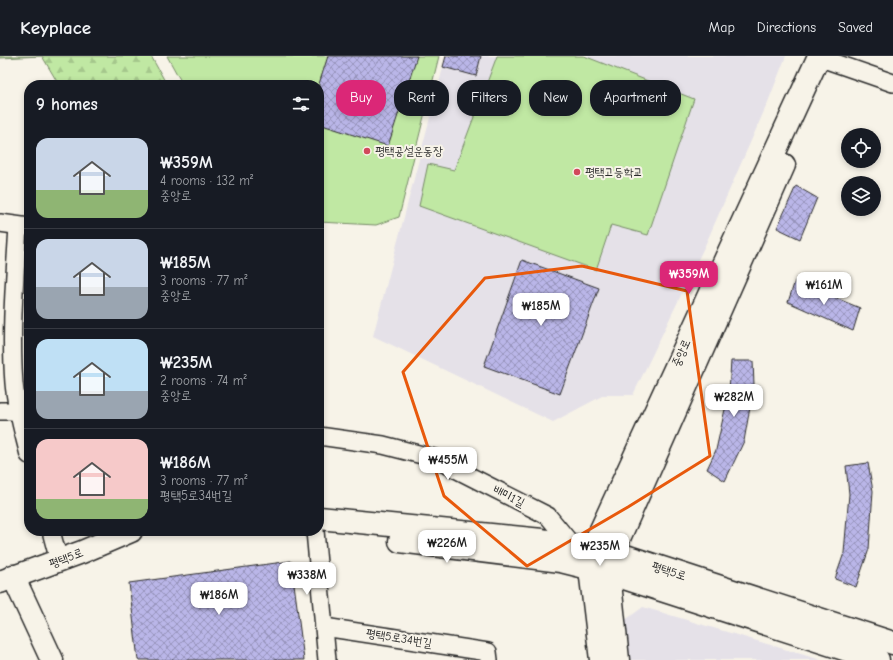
<!DOCTYPE html>
<html lang="en">
<head>
<meta charset="utf-8">
<style>
  :root { --surface:#171b24; --page:#242831; --text:#f1f3f6; --muted:#9ea1a6; --line:#363941; --accent:#db2777 }
  body { margin:0; font-family:"Comic Neue","Poor Story",sans-serif; background:var(--page); color:var(--text); height:100vh; display:flex; flex-direction:column; font-size:15px; white-space:nowrap }
  * { box-sizing:border-box; margin:0 }
  p { font-size:13px; color:var(--muted) }
  .icon { flex:none; width:22px; height:22px; fill:none; stroke:currentColor; stroke-width:2; stroke-linecap:round; stroke-linejoin:round }
  .map { position:relative; flex:1; overflow:hidden }
  .sheet { position:absolute; left:24px; top:24px; width:300px; height:456px; display:flex; flex-direction:column; background:var(--surface); border-radius:16px; box-shadow:0 2px 6px #0003 }
  .sheet>* { flex:none }
  .guide { position:absolute; left:336px; top:24px; width:380px; height:36px; display:flex; gap:8px }
  .controls { position:absolute; left:841px; top:72px; display:grid; gap:8px }
  .controls a { display:grid; place-items:center; width:40px; height:40px; border-radius:50%; background:var(--surface); box-shadow:0 2px 6px #0003; font-size:20px }
  .price { position:absolute; translate:-50% -34px; padding:0 9px; border-radius:8px; background:#fff; color:#222; font-size:13px; line-height:26px; filter:drop-shadow(0 1px 2px #0008) }
  .price::after { content:''; position:absolute; left:50%; top:24px; width:12px; height:9px; margin-left:-6px; background:inherit; clip-path:polygon(0 0,100% 0,50% 100%) }
  .price.on { background:var(--accent); color:#fff }
  ul { padding:0; list-style:none }
  li { display:flex; align-items:center; gap:12px; height:100px; padding:0 12px }
  li+li { border-top:1px solid var(--line) }
  li span { display:grid; place-items:center; flex:none; width:112px; height:80px; border-radius:12px; color:#555 }
  li>.icon { margin-inline-start:auto }
  span .icon { width:48px; height:48px; fill:#fffc; stroke-width:1 }
  li b { font-size:17px }
  h2 { display:flex; justify-content:space-between; align-items:center; height:48px; padding:0 12px; font-size:17px }
  .tag { padding:0 14px; border-radius:16px; background:var(--surface); box-shadow:0 2px 6px #0003; font-size:14px; line-height:36px }
  .tag.on { background:var(--accent); color:#fff }
  header { display:flex; align-items:center; gap:24px; box-sizing:border-box; height:56px; padding:0 20px; background:var(--surface); border-bottom:1px solid var(--line) }
  header strong { font-size:19px }
  nav { display:flex; gap:22px; margin-inline-start:auto; font-size:14px }
  .map>svg:first-child { display:block }
  .built { fill:#e5e1e8 }
  .grass { fill:#c0e8a3; stroke:#768a67 }
  .forest { fill:url(#forest-firs); stroke:#768a67 }
  .building { fill:url(#building-cross-hatch); stroke:#2b2b2b }
  .lines { fill:none; stroke-linecap:round; stroke-linejoin:round }
  .street-casing { stroke:#2b2b2b; stroke-width:20 }
  .secondary-casing { stroke:#2b2b2b; stroke-width:25 }
  .street { stroke:#f7f3e8; stroke-width:17 }
  .secondary { stroke:#f7f3e8; stroke-width:22 }
  .marked { fill:none; stroke:#e8590c; stroke-width:3; stroke-linejoin:round }
  .poi-dot { fill:#d1495b; stroke:#f7f3e8; stroke-width:1.5 }
  .labels { text-anchor:middle; stroke-width:4; stroke-linejoin:round; paint-order:stroke }
  .poi-label { font-size:12px; fill:#2b2b2b; stroke:#f7f3e8; text-anchor:start }
  .street-label { font-size:12px; fill:#2b2b2b; stroke:#f7f3e8 }
</style>
</head>
<body>
<header>
<strong>Keyplace</strong>
<nav><a>Map</a><a>Directions</a><a>Saved</a></nav>
</header>
<div class="map">
<svg width="893" height="604" viewBox="0 0 893 604">
  <defs>
    <pattern id="forest-firs" width="22" height="20" patternUnits="userSpaceOnUse"><rect width="22" height="20" fill="#c0e8a3"/><path d="M5 1l3.5 6h-7zM16 11l3.5 6h-7z" fill="#a5c78c"/></pattern>
    <pattern id="building-cross-hatch" width="8" height="8" patternUnits="userSpaceOnUse"><rect width="8" height="8" fill="#bab6e8"/><path d="M0 0l8 8M0 8l8-8" fill="none" stroke="#9794bc"/></pattern>
  </defs>
  <rect width="100%" height="100%" fill="#f7f3e8"/>
  <filter id="ink" filterUnits="userSpaceOnUse"><feTurbulence type="fractalNoise" baseFrequency=".025" numOctaves="2"/><feDisplacementMap in="SourceGraphic" scale="8" xChannelSelector="R" yChannelSelector="G"/><feConvolveMatrix kernelMatrix="1 2 1 2 8 2 1 2 1" color-interpolation-filters="sRGB"/></filter>
  <g filter="url(#ink)">
    <g class="built">
      <path d="M446,0H786L768,46L707,185L633,339H604L553,366L373,280Z"/>
      <path d="M643,551L821,604H629L624,565Z"/>
    </g>
    <g class="grass">
      <path d="M167,0H439L399,161L376,169L319,166V29H183Z"/>
      <path d="M497,0H584L694,43L648,179L611,169L596,214L419,150L428,108L454,114Z"/>
    </g>
    <path class="forest" d="M0,0H151L167,29H59L42,0L0,2Z"/>
    <g class="building">
      <path d="M328,0H417L388,90L319,68V28Z"/>
      <path d="M446,0H481L476,20L443,11Z"/>
      <path d="M796,130L817,142L800,183L777,172Z"/>
      <path d="M522,204L599,232L560,338L484,310Z"/>
      <path d="M795,225L860,252L853,275L788,246Z"/>
      <path d="M731,305H753L754,329L744,385L725,425L707,413L716,394L729,335Z"/>
      <path d="M868,407L873,435L869,493L856,531L835,523L844,497L849,438L846,410Z"/>
      <path d="M291,505L304,604H138L129,527Z"/>
    </g>
    <g class="lines">
      <g class="street-casing">
        <g id="street">
          <path d="M818,1L893,27"/>
          <path d="M0,167L29,171"/>
          <path d="M18,170C15,222 10,275 14,327C16,351 23,375 29,399"/>
          <path d="M0,355H28"/>
          <path d="M319,380L383,389L434,402L548,460L571,488"/>
          <path d="M51,475L59,505"/>
          <path d="M315,475L327,604"/>
          <path d="M324,571L488,596L489,604"/>
        </g>
      </g>
      <g class="secondary-casing">
        <g id="secondary">
          <path d="M319,462L542,484L613,496L893,587"/>
          <path d="M400,485L561,505L609,517L878,604"/>
          <path d="M13,520L52,604"/>
          <path d="M0,526L82,496L131,475"/>
          <path d="M601,604L590,513L592,493L819,0"/>
          <path d="M618,604L609,517L613,496L784,109"/>
        </g>
      </g>
      <use href="#street" class="street"/>
      <use href="#secondary" class="secondary"/>
    </g>
  </g>
  <path class="marked" d="M582,210L687,235L710,400L628,451L527,510L444,440L403,316L485,222Z"/>
  <g class="poi-dot">
    <circle cx="367" cy="95" r="4"/>
    <circle cx="577" cy="116" r="4"/>
  </g>
  <g class="labels">
    <g class="poi-label">
      <text x="375" y="99">평택공설운동장</text>
      <text x="585" y="120">평택고등학교</text>
    </g>
    <g class="street-label">
      <text transform="translate(681 297) rotate(-66)" y="4">중앙로</text>
      <text transform="translate(509 440) rotate(27)" y="4">배미1길</text>
      <text transform="translate(66 502) rotate(-21)" y="4">평택5로</text>
      <text transform="translate(669 515) rotate(18)" y="4">평택5로</text>
      <text transform="translate(399 582) rotate(9)" y="4">평택5로34번길</text>
    </g>
  </g>
</svg>
<div class="controls">
<a><svg class="icon" aria-label="locate" viewBox="0 0 24 24"><circle cx="12" cy="12" r="6"/><path d="M12 2v4M12 18v4M2 12h4M18 12h4"/></svg></a>
<a><svg class="icon" aria-label="layers" viewBox="0 0 24 24"><path d="M12 4l9 5-9 5-9-5zM3 14l9 5 9-5"/></svg></a>
</div>
<b class="price on" style="left:689px;top:239px">₩359M</b>
<b class="price" style="left:824px;top:250px">₩161M</b>
<b class="price" style="left:541px;top:271px">₩185M</b>
<b class="price" style="left:734px;top:362px">₩282M</b>
<b class="price" style="left:448px;top:425px">₩455M</b>
<b class="price" style="left:447px;top:508px">₩226M</b>
<b class="price" style="left:600px;top:511px">₩235M</b>
<b class="price" style="left:307px;top:540px">₩338M</b>
<b class="price" style="left:219px;top:560px">₩186M</b>
<div class="guide">
<a class="tag on">Buy</a>
<a class="tag">Rent</a>
<a class="tag">Filters</a>
<a class="tag">New</a>
<a class="tag">Apartment</a>
</div>
<section class="sheet">
<h2>9 homes<svg class="icon" aria-label="filters" viewBox="0 0 24 24"><path d="M4 7h16M4 17h16"/><circle cx="9" cy="7" r="2"/><circle cx="15" cy="17" r="2"/></svg></h2>
<ul>
<li><span style="background:linear-gradient(#c9d6e8 65%,#8fb573 0)"><svg class="icon" aria-label="home" viewBox="0 0 24 24"><path d="M3 11l9-7 9 7M6 9v11h12V9"/></svg></span><div><b>₩359M</b><p>4 rooms · 132 m²</p><p>중앙로</p></div></li>
<li><span style="background:linear-gradient(#c9d6e8 60%,#9aa5b1 0)"><svg class="icon" aria-label="home" viewBox="0 0 24 24"><path d="M3 11l9-7 9 7M6 9v11h12V9"/></svg></span><div><b>₩185M</b><p>3 rooms · 77 m²</p><p>중앙로</p></div></li>
<li><span style="background:linear-gradient(#bfe0f5 65%,#9aa5b1 0)"><svg class="icon" aria-label="home" viewBox="0 0 24 24"><path d="M3 11l9-7 9 7M6 9v11h12V9"/></svg></span><div><b>₩235M</b><p>2 rooms · 74 m²</p><p>중앙로</p></div></li>
<li><span style="background:linear-gradient(#f6c9c9 75%,#8fb573 0)"><svg class="icon" aria-label="home" viewBox="0 0 24 24"><path d="M3 11l9-7 9 7M6 9v11h12V9"/></svg></span><div><b>₩186M</b><p>3 rooms · 77 m²</p><p>평택5로34번길</p></div></li>
</ul>
</section>
</div>
</body>
</html>
